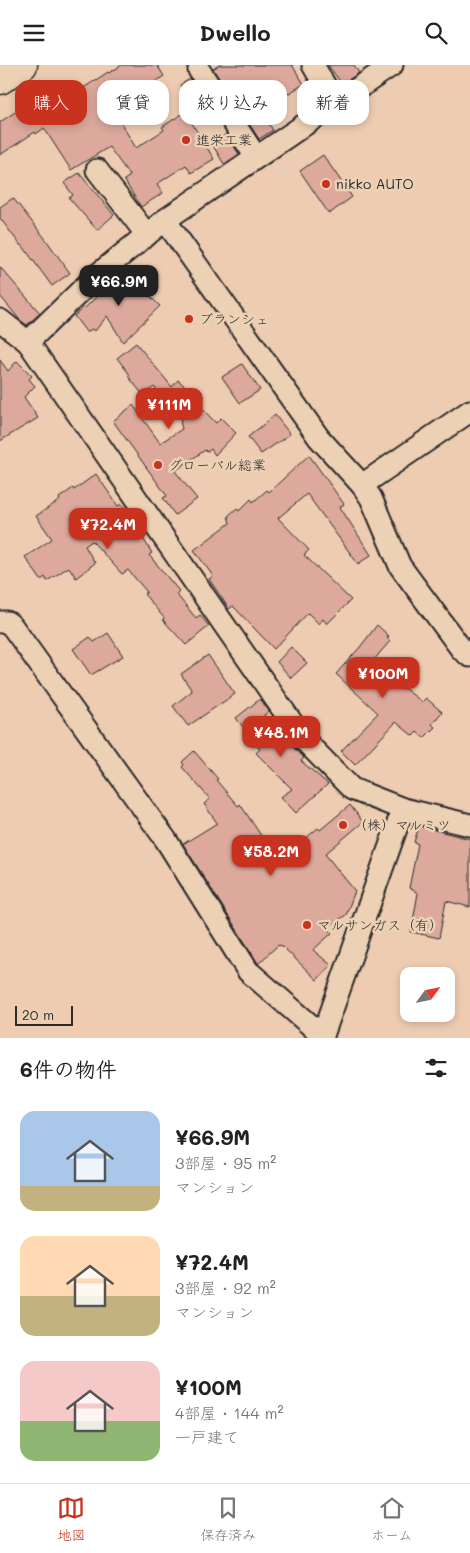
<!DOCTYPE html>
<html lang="ja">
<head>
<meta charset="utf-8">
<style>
  :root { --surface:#fff; --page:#f2f2f2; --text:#222; --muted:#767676; --line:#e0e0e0; --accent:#c8321e }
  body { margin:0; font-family:Mali,"Klee One",sans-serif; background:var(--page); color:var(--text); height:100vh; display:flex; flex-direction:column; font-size:19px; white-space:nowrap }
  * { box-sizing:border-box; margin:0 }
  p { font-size:16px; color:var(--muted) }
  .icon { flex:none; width:28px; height:28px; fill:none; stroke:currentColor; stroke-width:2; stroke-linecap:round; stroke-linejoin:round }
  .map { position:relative; height:973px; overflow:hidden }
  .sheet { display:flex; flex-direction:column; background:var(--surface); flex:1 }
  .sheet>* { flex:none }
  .banner { position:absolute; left:15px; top:15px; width:440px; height:45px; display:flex; gap:10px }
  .needle { width:32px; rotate:57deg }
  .buttons { position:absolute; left:400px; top:902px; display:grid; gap:10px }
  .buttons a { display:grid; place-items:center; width:55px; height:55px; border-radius:10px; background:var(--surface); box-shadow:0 2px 8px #0003; font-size:25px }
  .scale { position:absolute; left:15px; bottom:12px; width:58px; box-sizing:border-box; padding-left:5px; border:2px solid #2b2b2b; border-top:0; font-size:14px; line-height:18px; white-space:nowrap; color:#2b2b2b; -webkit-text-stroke:4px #edd1b4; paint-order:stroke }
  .price { position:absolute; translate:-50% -42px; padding:0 11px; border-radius:10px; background:var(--accent); color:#fff; font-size:16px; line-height:32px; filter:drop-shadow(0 1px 2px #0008) }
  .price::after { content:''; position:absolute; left:50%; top:30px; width:15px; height:11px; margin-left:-8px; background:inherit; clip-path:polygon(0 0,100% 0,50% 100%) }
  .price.current { background:#222; color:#fff }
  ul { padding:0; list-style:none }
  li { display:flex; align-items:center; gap:15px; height:125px; padding:0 20px }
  li span { display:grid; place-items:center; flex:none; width:140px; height:100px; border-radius:15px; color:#555 }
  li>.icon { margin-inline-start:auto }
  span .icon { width:60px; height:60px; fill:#fffc; stroke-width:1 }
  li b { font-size:21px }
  h2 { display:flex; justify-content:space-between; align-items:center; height:60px; padding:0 20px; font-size:21px }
  .chip { padding:0 18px; border-radius:15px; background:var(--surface); box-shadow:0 2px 8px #0003; font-size:18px; line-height:45px }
  .chip.current { background:var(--accent); color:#fff }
  header { display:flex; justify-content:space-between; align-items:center; height:65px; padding:0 20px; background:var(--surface); font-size:22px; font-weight:800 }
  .dock { display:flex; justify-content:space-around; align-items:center; height:70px; border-top:1px solid var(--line); background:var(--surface); font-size:14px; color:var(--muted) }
  .dock a { display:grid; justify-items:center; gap:2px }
  .dock .current { color:var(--accent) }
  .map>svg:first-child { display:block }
  .building { fill:#dca99c; stroke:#2b2b2b }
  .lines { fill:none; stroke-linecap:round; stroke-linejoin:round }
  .street-casing { stroke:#2b2b2b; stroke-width:25 }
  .secondary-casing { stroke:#2b2b2b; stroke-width:31 }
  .street { stroke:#edd1b4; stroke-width:21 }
  .secondary { stroke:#edd1b4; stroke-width:28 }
  .poi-dot { fill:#c8321e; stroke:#edd1b4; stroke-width:2 }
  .labels { text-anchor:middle; stroke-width:5; stroke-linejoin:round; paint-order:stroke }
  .poi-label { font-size:14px; fill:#2b2b2b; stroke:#edd1b4; text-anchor:start }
</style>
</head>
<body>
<header><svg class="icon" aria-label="menu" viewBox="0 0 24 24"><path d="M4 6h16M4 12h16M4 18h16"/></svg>Dwello<svg class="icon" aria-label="search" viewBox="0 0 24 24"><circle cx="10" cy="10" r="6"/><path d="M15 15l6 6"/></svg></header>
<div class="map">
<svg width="470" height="973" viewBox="0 0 470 973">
  <rect width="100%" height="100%" fill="#eeccb2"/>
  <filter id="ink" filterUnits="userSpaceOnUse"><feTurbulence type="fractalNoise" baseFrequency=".02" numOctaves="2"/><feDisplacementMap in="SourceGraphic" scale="10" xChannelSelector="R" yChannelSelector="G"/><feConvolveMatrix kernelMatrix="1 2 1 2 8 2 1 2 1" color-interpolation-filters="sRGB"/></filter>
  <g filter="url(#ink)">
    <g class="building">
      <path d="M122,0H157L164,11L113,45L136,83L164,65L162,62L185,47L214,94L191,108L186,100L157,119L163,128L141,142L124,115L130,111L109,82L71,105L44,63L36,69L35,67L0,90V57L20,44L18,42L35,32L45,48L108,7L109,8Z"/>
      <path d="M219,0H292L304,19L260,46L273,65L259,74L213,4Z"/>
      <path d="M328,0H354L359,8L342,19Z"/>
      <path d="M190,14L205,38L195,44L180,20Z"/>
      <path d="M226,69L239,89L224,99L212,79Z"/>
      <path d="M323,90L352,132L329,149L300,106Z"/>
      <path d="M79,108L114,150L97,165L69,133L73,130L64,118Z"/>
      <path d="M13,133L44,172L70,208L52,221L22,180L21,181L0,153V142Z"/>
      <path d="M0,202L40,248L27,260L20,255L0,231Z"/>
      <path d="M121,207L123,209L125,207L160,241L123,277L107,251L95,266L91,264L87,268L74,251L84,242L85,243Z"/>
      <path d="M136,278L172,322L178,315L194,329L191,332L216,358L221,353L236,368L215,390L211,384L207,387L205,385L175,406L197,434L175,450L163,433L167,431L113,356L133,340L160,378L182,364L180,356L184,351L154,322L143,330L128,311L130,310L117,293Z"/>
      <path d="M0,295L8,306L17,296L32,311L29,314L35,321L24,332L38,353L0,376Z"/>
      <path d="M242,299L260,325L240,338L222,312Z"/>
      <path d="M275,350L290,369L261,389L248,372Z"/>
      <path d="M309,390L344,439L340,442L371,490L358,499L307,429L278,453L309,485L304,490L351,535L327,559L323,554L319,559L308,548L274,584L233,541L229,544L209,514L213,511L194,485L230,458L228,451L237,443L239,446L251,434L253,437L267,425L269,427Z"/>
      <path d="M96,409L118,441L122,439L152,488L149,490L179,526L176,529L196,553L200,550L209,561L186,580L163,555L164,553L144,529L147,527L128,505L122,509L92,476L85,481L95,498L76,513L69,502L47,516L45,512L41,515L25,492L52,474L36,451L60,435L59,433L73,423L74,425Z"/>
      <path d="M377,560L389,571L387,573L390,576L373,596L403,624L404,623L422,637L426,633L442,647L432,659L435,662L424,673L417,667L413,671L396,657L355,700L341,686L378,648L336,609L361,581Z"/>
      <path d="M108,568L123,591L91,610L73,584L90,572L94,577Z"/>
      <path d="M291,582L307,598L291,613L277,597Z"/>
      <path d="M208,590L235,629L188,661L173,641L192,626L181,609Z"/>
      <path d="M260,634L269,646L264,650L275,665L304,693L301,696L328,719L296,748L281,732L292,724L256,688L260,684L236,653Z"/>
      <path d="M194,686L218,714L216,715L238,741L240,739L278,796L318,763L320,765L350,740L363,757L325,789L355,826L346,850L327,862L332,868L313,885L331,900L317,915L281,880L279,881L278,880L258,899V898L183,779L217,758L204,739L210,734L182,702L184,700L182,697Z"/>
      <path d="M419,761L470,774V842L446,836L439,873L411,867L418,828L409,823L418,779L414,777Z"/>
    </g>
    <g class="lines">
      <g class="street-casing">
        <g id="street">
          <path d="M313,0L335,38"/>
          <path d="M199,5L256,92"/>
          <path d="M97,105L147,170"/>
          <path d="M165,155L319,373L362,420L371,433L400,501L462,585L470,591"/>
          <path d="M0,255L28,277L304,675L352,724L403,744L470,760"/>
          <path d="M28,277L96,211L165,155L392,0"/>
          <path d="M362,420L470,346"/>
          <path d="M0,557H7L12,561L166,775L248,906L323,971"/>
          <path d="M322,973L403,744"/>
        </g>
      </g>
      <g class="secondary-casing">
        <path id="secondary" d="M0,15L23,0"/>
      </g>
      <use href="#street" class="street"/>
      <use href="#secondary" class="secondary"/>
    </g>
  </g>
  <g class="poi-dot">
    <circle cx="186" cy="75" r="5"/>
    <circle cx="326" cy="119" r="5"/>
    <circle cx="189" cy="254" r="5"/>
    <circle cx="158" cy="400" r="5"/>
    <circle cx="343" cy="760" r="5"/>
    <circle cx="307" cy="860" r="5"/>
  </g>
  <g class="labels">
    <g class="poi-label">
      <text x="196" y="80">進栄工業</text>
      <text x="336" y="124">nikko AUTO</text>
      <text x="199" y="259">ブランシェ</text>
      <text x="168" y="405">グローバル総業</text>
      <text x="353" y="765">（株）マルミツ</text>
      <text x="317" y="865">マルサンガス（有）</text>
    </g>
  </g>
</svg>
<div class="buttons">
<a><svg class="needle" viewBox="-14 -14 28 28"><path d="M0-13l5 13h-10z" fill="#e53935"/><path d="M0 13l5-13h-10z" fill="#767676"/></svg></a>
</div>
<div class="scale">20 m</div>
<b class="price current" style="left:119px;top:242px">¥66.9M</b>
<b class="price" style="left:169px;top:365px">¥111M</b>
<b class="price" style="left:108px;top:485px">¥72.4M</b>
<b class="price" style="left:383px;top:634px">¥100M</b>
<b class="price" style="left:281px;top:693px">¥48.1M</b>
<b class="price" style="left:271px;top:812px">¥58.2M</b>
<div class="banner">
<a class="chip current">購入</a>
<a class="chip">賃貸</a>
<a class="chip">絞り込み</a>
<a class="chip">新着</a>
</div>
</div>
<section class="sheet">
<h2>6件の物件<svg class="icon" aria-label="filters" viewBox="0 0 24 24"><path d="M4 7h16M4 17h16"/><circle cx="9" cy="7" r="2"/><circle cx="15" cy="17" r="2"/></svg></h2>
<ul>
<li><span style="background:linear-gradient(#a9c7e8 75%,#c2b280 0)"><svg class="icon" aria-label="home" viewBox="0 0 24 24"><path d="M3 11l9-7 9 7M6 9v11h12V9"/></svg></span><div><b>¥66.9M</b><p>3部屋 · 95 m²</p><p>マンション</p></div></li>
<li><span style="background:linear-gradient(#ffd9b3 60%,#c2b280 0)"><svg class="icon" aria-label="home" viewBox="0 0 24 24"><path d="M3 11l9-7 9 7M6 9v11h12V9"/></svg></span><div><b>¥72.4M</b><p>3部屋 · 92 m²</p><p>マンション</p></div></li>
<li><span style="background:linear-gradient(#f6c9c9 60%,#8fb573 0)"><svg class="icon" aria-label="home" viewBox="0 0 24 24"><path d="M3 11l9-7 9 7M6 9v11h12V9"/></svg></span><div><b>¥100M</b><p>4部屋 · 144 m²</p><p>一戸建て</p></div></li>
</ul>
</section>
<nav class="dock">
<a class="current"><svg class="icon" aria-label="map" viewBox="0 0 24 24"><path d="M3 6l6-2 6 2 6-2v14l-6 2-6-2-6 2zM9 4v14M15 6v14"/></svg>地図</a>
<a><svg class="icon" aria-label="saved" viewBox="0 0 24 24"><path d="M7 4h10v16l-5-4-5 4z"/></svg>保存済み</a>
<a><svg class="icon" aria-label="home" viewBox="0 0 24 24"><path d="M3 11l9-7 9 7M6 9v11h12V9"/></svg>ホーム</a>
</nav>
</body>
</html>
